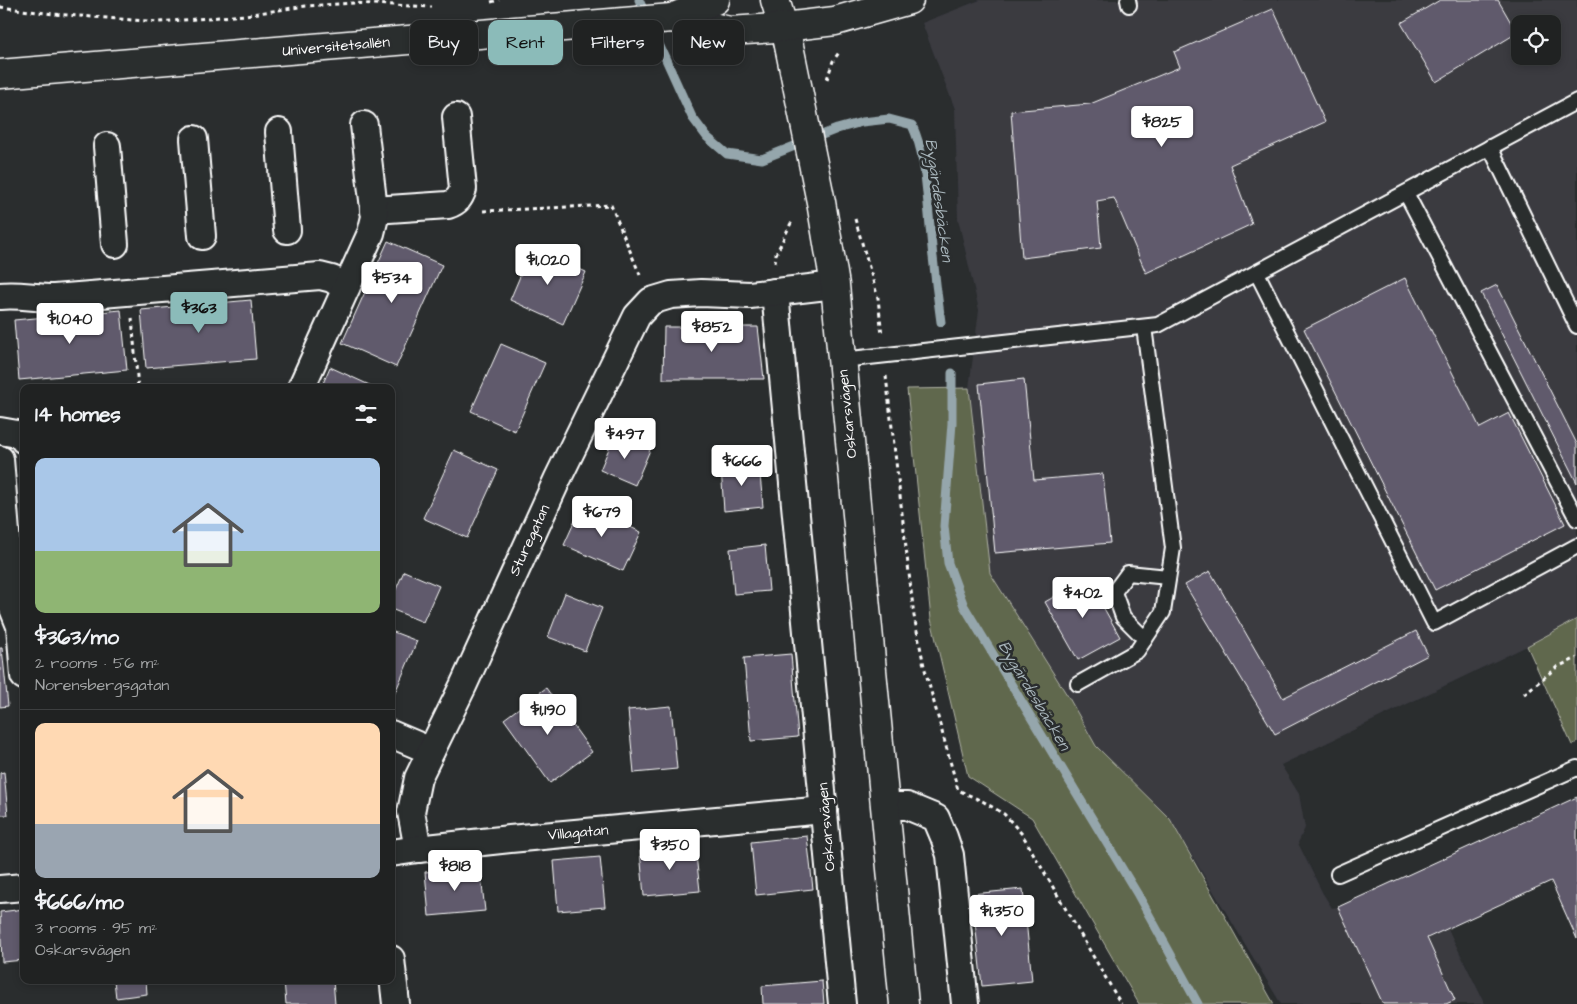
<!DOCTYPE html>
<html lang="en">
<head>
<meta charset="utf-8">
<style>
  :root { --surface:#202222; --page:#282a2a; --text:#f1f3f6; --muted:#a2a4a5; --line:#3d3f40; --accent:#8bbbb9 }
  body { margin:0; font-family:"Architects Daughter",sans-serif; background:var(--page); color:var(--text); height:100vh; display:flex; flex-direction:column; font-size:19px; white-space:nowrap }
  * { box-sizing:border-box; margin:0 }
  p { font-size:16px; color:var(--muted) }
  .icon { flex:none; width:28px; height:28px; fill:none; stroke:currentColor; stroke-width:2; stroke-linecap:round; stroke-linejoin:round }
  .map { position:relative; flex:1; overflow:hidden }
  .details { position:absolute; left:20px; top:384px; width:375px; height:600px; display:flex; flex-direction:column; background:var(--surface); border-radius:10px; box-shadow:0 2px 8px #0003,0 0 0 1px var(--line) }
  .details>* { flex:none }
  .banner { position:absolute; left:410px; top:20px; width:475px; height:45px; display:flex; gap:10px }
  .fabs { position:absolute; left:1511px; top:15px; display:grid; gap:10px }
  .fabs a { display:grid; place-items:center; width:50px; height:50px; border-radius:10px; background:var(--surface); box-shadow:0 2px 8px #0003,0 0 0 1px var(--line); font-size:25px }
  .price { position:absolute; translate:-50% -42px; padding:0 11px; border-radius:5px; background:#fff; color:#222; font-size:16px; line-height:32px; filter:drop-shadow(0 1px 2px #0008) }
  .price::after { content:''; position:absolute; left:50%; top:30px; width:15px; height:11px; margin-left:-8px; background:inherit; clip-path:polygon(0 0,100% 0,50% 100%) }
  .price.selected { background:var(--accent); color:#111 }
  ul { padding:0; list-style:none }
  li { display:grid; align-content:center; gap:10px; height:265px; padding:0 15px }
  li+li { border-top:1px solid var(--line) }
  li span { display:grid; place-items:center; height:155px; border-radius:10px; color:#555 }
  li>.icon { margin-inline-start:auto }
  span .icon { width:90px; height:90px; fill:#fffc; stroke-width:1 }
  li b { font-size:21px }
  h2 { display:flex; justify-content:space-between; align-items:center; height:60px; padding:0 15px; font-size:21px }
  .chip { padding:0 18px; border-radius:10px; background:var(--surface); box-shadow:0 2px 8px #0003,0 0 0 1px var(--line); font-size:18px; line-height:45px }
  .chip.selected { background:var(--accent); color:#111 }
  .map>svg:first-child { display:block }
  .built { fill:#3a3a41; fill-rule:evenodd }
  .green { fill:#61674e; stroke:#b0b3a6 }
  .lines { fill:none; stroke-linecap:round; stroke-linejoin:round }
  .stream { stroke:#95a6ac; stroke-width:9 }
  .building { fill:#605a6c; stroke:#fff }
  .service-casing { stroke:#fff; stroke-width:18 }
  .minor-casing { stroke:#fff; stroke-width:30 }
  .tertiary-casing { stroke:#fff; stroke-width:31 }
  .path { stroke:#fff; stroke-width:3; stroke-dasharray:4 4; stroke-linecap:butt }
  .service { stroke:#2a2d2e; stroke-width:14 }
  .minor { stroke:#2a2d2e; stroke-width:26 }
  .tertiary { stroke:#2a2d2e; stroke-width:28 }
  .labels { text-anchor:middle; stroke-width:5; stroke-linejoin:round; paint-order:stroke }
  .street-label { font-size:15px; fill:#fff; stroke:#2a2d2e }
  .water-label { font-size:16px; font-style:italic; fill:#a7b4ba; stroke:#2a2d2e }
</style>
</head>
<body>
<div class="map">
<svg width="1577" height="1004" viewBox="0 0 1577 1004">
  <rect width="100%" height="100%" fill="#2a2d2e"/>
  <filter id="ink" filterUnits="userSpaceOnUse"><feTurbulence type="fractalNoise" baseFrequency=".02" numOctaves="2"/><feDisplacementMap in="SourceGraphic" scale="10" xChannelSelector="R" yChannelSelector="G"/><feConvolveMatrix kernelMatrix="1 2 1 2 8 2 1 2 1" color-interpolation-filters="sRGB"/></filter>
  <g filter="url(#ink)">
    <path class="built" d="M980,0H1577V619L1527,646L1281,765L1299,794L1305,828L1298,843L1322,892L1332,908L1338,907L1365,966L1448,929L1485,1004H1281L1170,819L1096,746L1069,698L990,573L969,388L979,310L958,219L955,109L922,23ZM1520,24H1552V56H1520Z"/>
    <g class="green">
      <path d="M969,388L990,573L1069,698L1096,746L1170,819L1274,1004H1139L1032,818L968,776L931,619L907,389Z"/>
      <path d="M1577,619V742L1572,745L1527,646Z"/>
    </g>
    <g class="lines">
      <g class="stream">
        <path d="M639,0L692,117L707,137L727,154L762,159L837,129L862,122L889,119L912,125C925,153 926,185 929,215C932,251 936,287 941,322"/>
        <path d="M952,373V423L944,526L948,563L964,606L1138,895L1198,1004"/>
      </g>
    </g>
    <g class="building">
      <path d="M1440,0H1498L1517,33L1436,82L1401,23Z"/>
      <path d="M1273,9L1325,122L1230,165L1252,224L1146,273L1114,198L1097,201L1101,248L1022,258L1011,111L1090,104L1180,67L1174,52Z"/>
      <path d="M388,241L442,265L396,367L342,343Z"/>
      <path d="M532,248L586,272L563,324L510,300Z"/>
      <path d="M1405,278L1480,428L1509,413L1565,524L1435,590L1304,329Z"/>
      <path d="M1497,285L1577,444V483L1481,293Z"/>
      <path d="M251,300L256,359L146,368L141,310Z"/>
      <path d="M121,310L127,370L19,380L14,320Z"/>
      <path d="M664,327H758L764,379H663Z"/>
      <path d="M501,344L545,363L515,431L471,411Z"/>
      <path d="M330,367L376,388H321Z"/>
      <path d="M1024,379L1034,480L1103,474L1110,543L995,553L979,384Z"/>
      <path d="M615,434L650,450L635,485L600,470Z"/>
      <path d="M454,450L498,470L467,538L423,518Z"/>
      <path d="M759,464L763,507L724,511L721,467Z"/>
      <path d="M582,505L641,532L623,571L564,545Z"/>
      <path d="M765,545L769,591L734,594L730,549Z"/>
      <path d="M404,571L439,586L423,622L391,609V601Z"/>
      <path d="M1210,571L1283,698L1416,631L1428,655L1275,734L1185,585Z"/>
      <path d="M1087,578L1120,637L1078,660L1045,602Z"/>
      <path d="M565,593L602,608L585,651L548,637Z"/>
      <path d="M391,631L417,641L391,702Z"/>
      <path d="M0,648H2L8,706L0,707Z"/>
      <path d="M791,654L798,737L751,741L744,658Z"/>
      <path d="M546,688L592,752L550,783L504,719Z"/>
      <path d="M671,706L677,769L634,773L628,710Z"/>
      <path d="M4,772L8,815H0V773Z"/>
      <path d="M1577,797V939L1551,881L1427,938L1455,1000L1446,1004H1383L1338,907Z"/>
      <path d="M807,836L813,889L756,895L751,842Z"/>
      <path d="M695,846L700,891L644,896L640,851Z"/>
      <path d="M600,857L605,907L558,911L554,861Z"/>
      <path d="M480,867L485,911L429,916L425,872Z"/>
      <path d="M1023,889L1032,981L982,986L972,894Z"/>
      <path d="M24,909V960L2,962L0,912Z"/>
      <path d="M114,980H146L147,994L116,998Z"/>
      <path d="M284,980H333L335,1004H286Z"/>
      <path d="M822,981L824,1004H763L762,986Z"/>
    </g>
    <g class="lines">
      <g class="service-casing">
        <g id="service">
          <path d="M1128,0L1129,5"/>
          <path d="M1490,147L1577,326"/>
          <path d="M1406,193L1577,519"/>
          <path d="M1257,273L1434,623L1577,546"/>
          <path d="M842,360L1158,325L1577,101"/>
          <path d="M1145,639L1123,617L1114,592L1128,573L1168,577"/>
          <path d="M1078,684L1137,651L1163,612L1173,548L1144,327"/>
          <path d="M1338,874L1577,768"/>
        </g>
      </g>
      <g class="minor-casing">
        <g id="minor">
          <path d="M279,132L287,230"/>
          <path d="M194,139L202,236"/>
          <path d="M107,146L115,244"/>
          <path d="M374,210L448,205C457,202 460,198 463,189L456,117"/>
          <path d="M775,292L842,1004"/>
          <path d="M0,296C18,294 36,298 54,298L320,276L332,279L346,288"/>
          <path d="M301,388L371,233L375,217L364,125"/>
          <path d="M0,431L23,435L24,440"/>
          <path d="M0,459L12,606L20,626L24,676"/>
          <path d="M391,734L431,751"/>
          <path d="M885,806H907L936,818L944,837L950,855L965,1004"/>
          <path d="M418,849L411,812L418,778L463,686L558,478L637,316L651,301L671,295L701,293L750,295L835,285"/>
          <path d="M391,853L418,849L510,839L824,810"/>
          <path d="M0,889L24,887"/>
          <path d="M391,959L396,1004"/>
        </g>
      </g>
      <g class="tertiary-casing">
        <g id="tertiary">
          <path d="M775,0L788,41L821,202L835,285L904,1004"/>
          <path d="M672,18L730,31L776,28L835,21L909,0"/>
          <path d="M0,74L672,18L715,0"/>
        </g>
      </g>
      <g class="path">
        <path d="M491,2L499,0"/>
        <path d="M0,7L53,14L159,22L245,15L306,6L354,3L432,7"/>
        <path d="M827,79L833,61L840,51"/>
        <path d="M483,211L611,205L640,275"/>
        <path d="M855,219L878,298L882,335"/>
        <path d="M775,263L776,254L793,219"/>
        <path d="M132,318L138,388"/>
        <path d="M886,376L914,616L924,666L958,790L984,802L1004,814L1022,834L1121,1004"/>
        <path d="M1524,694L1557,667L1577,658"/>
      </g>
      <use href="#service" class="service"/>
      <use href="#minor" class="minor"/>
      <use href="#tertiary" class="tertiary"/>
    </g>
  </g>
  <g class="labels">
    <g class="street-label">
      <text transform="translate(336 46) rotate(-5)" y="5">Universitetsallén</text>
      <text transform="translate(847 414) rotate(-96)" y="5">Oskarsvägen</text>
      <text transform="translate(529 540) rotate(-65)" y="5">Sturegatan</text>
      <text transform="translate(826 827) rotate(-95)" y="5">Oskarsvägen</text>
      <text transform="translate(578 832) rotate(-5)" y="5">Villagatan</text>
    </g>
    <g class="water-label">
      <text transform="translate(940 200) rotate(82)" y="6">Bygärdesbäcken</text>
      <text transform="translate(1035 695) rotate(59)" y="6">Bygärdesbäcken</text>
    </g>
  </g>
</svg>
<div class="fabs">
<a><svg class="icon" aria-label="locate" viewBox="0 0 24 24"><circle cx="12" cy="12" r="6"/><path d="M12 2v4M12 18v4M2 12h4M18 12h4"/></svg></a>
</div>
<b class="price" style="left:1162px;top:148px">$825</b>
<b class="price" style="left:548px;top:286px">$1,020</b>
<b class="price" style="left:392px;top:304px">$534</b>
<b class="price selected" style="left:199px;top:334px">$363</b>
<b class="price" style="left:70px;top:345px">$1,040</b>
<b class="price" style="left:712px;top:353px">$852</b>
<b class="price" style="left:625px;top:460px">$497</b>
<b class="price" style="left:742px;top:487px">$666</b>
<b class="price" style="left:602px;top:538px">$679</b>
<b class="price" style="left:1083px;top:619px">$402</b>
<b class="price" style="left:548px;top:736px">$1,190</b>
<b class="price" style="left:670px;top:871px">$350</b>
<b class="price" style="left:455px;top:892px">$818</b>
<b class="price" style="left:1002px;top:937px">$1,350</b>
<div class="banner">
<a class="chip">Buy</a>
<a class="chip selected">Rent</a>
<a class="chip">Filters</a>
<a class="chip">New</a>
</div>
<section class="details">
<h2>14 homes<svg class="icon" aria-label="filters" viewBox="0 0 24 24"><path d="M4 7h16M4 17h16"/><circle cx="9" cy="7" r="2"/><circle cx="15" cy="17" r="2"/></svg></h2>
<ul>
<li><span style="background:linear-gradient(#a9c7e8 60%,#8fb573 0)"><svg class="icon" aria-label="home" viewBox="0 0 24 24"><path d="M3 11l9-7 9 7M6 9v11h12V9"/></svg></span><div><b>$363/mo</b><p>2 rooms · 56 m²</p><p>Norensbergsgatan</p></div></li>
<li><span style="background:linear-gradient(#ffd9b3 65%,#9aa5b1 0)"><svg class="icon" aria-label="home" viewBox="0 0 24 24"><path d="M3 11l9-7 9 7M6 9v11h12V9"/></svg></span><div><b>$666/mo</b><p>3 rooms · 95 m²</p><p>Oskarsvägen</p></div></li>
</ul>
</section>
</div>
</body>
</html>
